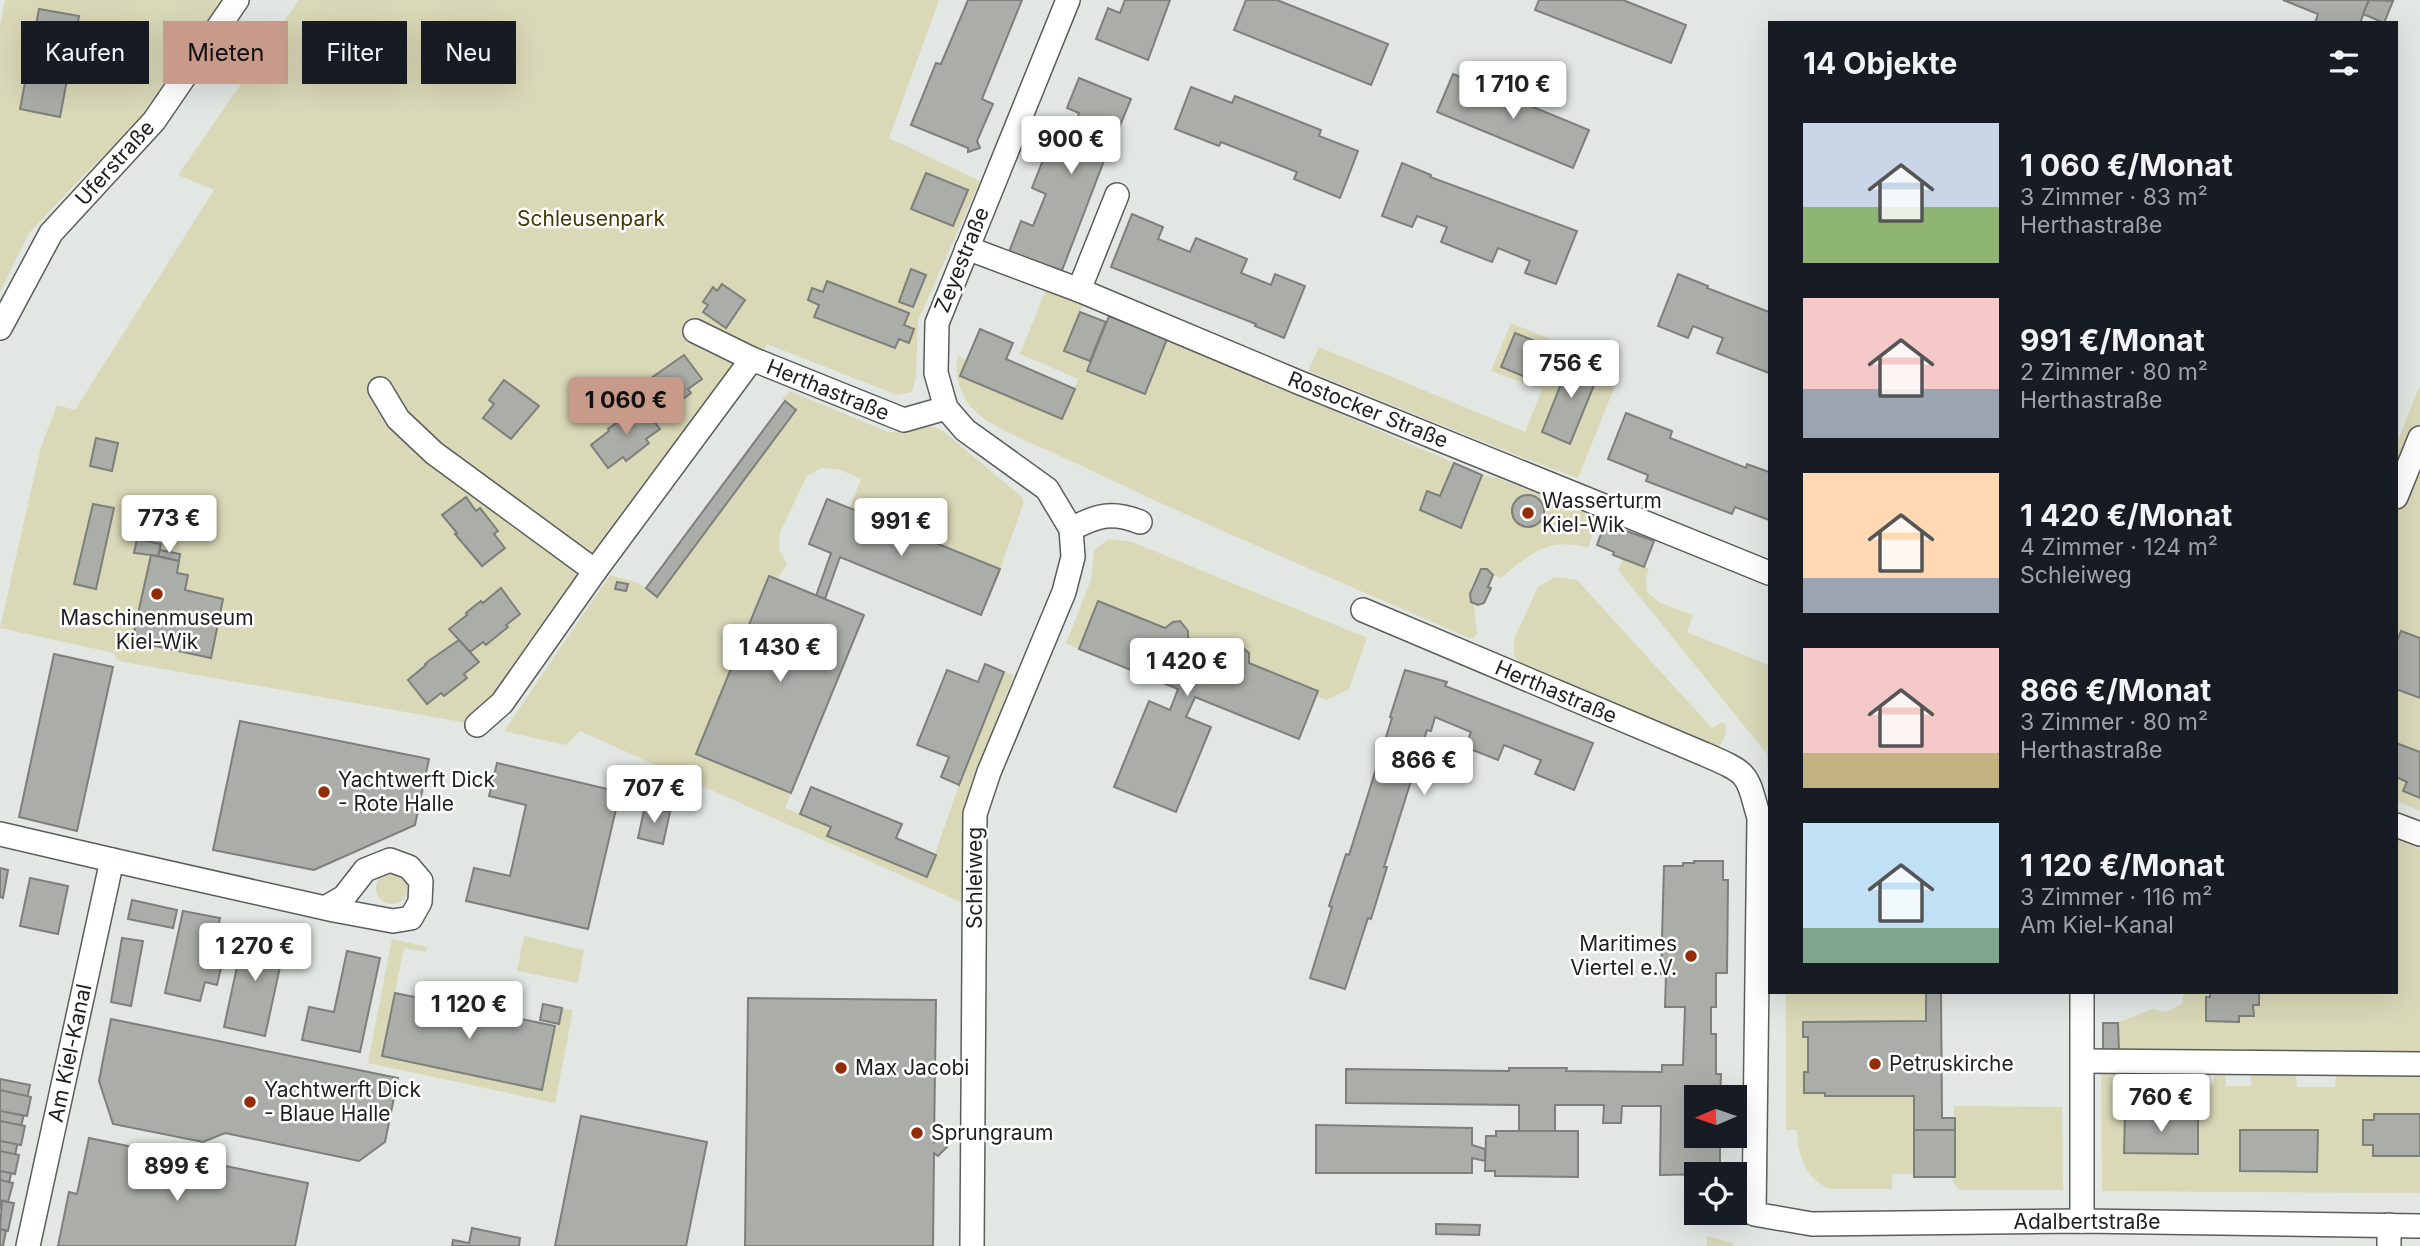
<!DOCTYPE html>
<html lang="de">
<head>
<meta charset="utf-8">
<style>
  :root { --surface:#171b24; --page:#242831; --text:#f1f3f6; --muted:#9ea1a6; --accent:#c79a8a }
  body { margin:0; font-family:Inter,sans-serif; background:var(--page); color:var(--text); height:100vh; display:flex; flex-direction:column; font-size:26px; white-space:nowrap }
  * { box-sizing:border-box; margin:0 }
  p { font-size:23px; color:var(--muted) }
  .icon { flex:none; width:38px; height:38px; fill:none; stroke:currentColor; stroke-width:2; stroke-linecap:round; stroke-linejoin:round }
  .map { position:relative; flex:1; overflow:hidden }
  .panel { position:absolute; left:1768px; top:21px; width:630px; height:973px; display:flex; flex-direction:column; background:var(--surface); border-radius:0px; box-shadow:0 7px 28px #0002 }
  .panel>* { flex:none }
  .banner { position:absolute; left:21px; top:21px; width:665px; height:63px; display:flex; gap:14px }
  .needle { width:46px; rotate:268deg }
  .controls { position:absolute; left:1684px; top:1085px; display:grid; gap:14px }
  .controls a { display:grid; place-items:center; width:63px; height:63px; border-radius:0px; background:var(--surface); box-shadow:0 7px 28px #0002; font-size:35px }
  .price { position:absolute; translate:-50% -60px; padding:0 16px; border-radius:7px; background:#fff; color:#222; font-size:23px; line-height:46px; filter:drop-shadow(0 2px 4px #0008) }
  .price::after { content:''; position:absolute; left:50%; top:42px; width:21px; height:16px; margin-left:-10px; background:inherit; clip-path:polygon(0 0,100% 0,50% 100%) }
  .price.active { background:var(--accent); color:#111 }
  ul { padding:0; list-style:none }
  li { display:flex; align-items:center; gap:21px; height:175px; padding:0 35px }
  li span { display:grid; place-items:center; flex:none; width:196px; height:140px; border-radius:0px; color:#555 }
  li>.icon { margin-inline-start:auto }
  span .icon { width:84px; height:84px; fill:#fffc; stroke-width:1 }
  li b { font-size:30px }
  h2 { display:flex; justify-content:space-between; align-items:center; height:84px; padding:0 35px; font-size:30px }
  .tag { padding:0 24px; border-radius:0px; background:var(--surface); box-shadow:0 7px 28px #0002; font-size:24px; line-height:63px }
  .tag.active { background:var(--accent); color:#111 }
  .map>svg:first-child { display:block }
  .green { fill:#d9d8b7 }
  .building { fill:#abada8; stroke:#7d7f7b; stroke-width:2 }
  .lines { fill:none; stroke-linecap:round; stroke-linejoin:round }
  .minor-casing { stroke:#5a5e5b; stroke-width:26 }
  .minor { stroke:#fff; stroke-width:23 }
  .poi-dot { fill:#942d07; stroke:#fff; stroke-width:2.5 }
  .labels { text-anchor:middle; stroke-width:5; stroke-linejoin:round; paint-order:stroke }
  .street-label { font-size:21px; fill:#1e1f1e; stroke:#fff }
  .park-label { font-size:21px; fill:#403c02; stroke:#fff }
  .poi-label { font-size:21px; fill:#1e1f1e; stroke:#fff; text-anchor:start }
</style>
</head>
<body>
<div class="map">
<svg width="2420" height="1246" viewBox="0 0 2420 1246">
  <rect width="100%" height="100%" fill="#e2e7e3"/>
  <g class="green">
    <path d="M5,0H222L135,126L83,176L29,233L0,292V25Z"/>
    <path d="M299,0H939L889,138L980,181L918,321L916,376L912,392L897,395L767,344L759,362L502,703L467,723L124,662L117,660L114,653L0,628L41,447L57,405L75,410L214,190L178,175Z"/>
    <path d="M1047,287L1084,302L1064,350L1090,361L1087,371L1145,394L1167,339L1454,463L1440,496L1427,491L1420,510L1461,527L1482,475L1497,478L1599,517L1588,548C1549,536 1528,555 1501,578L1493,575L1487,569H1481C1474,578 1466,595 1474,604L1477,633L1474,638H1469C1335,579 1199,523 1067,459C1041,447 987,427 970,406C959,391 954,373 958,356L967,361L961,377L1063,419L1078,379L1020,354Z"/>
    <path d="M1511,323L1594,357L1619,376L1578,478L1516,455L1308,371L1319,347L1525,432L1542,390L1491,371Z"/>
    <path d="M2420,385V811L2396,800V446Z"/>
    <path d="M790,391L888,432C915,433 914,417 943,431L1023,498V505L1000,569L850,508L861,479L838,469L821,468L807,476L780,532L779,550L787,565L776,580L768,577L696,754L791,793L785,808L831,827L828,836L927,877L959,785L1004,672L1014,675L965,803L963,903L580,731L566,745L504,731L610,575L638,583L658,597L796,410L782,399Z"/>
    <path d="M1109,539L1132,542L1367,638L1349,689L1326,700L1316,696L1318,691L1249,663V653L1243,648L1236,649L1230,655L1188,638V631L1180,622H1173L1165,628L1099,601L1079,649L1066,643L1091,580L1094,550Z"/>
    <path d="M1623,559L1649,569L1646,577L1647,592L1660,603L1693,615L1687,632L1769,665V797L1767,754L1618,570Z"/>
    <path d="M1555,577L1577,580L1712,728L1723,722C1730,732 1723,739 1718,749L1526,670L1514,656V639L1538,587Z"/>
    <path d="M2396,839L2420,849V1064L2119,1062L2118,1023L2152,1009L2166,1012L2182,1004L2184,992H2210V997H2206V1021L2238,1022L2239,1016H2253V1005L2259,1004V992H2396Z"/>
    <circle cx="392" cy="888" r="16"/>
    <path d="M524,936L584,950L578,983L517,971Z"/>
    <path d="M392,939L427,947L426,952L404,948L382,1057L542,1090L555,1026L559,1024L562,1008L573,1010L555,1103L368,1063Z"/>
    <path d="M1786,992H1926V1021L1803,1022V1037H1808V1072L1804,1073L1805,1093H1825V1096H1914V1174H1892V1189H1830C1805,1178 1798,1155 1797,1130H1786Z"/>
    <path d="M2101,1067H2114L2115,1084L2214,1085V1070H2225L2226,1086H2251V1071H2296L2297,1087H2335L2336,1072H2420V1193L2102,1191Z"/>
    <path d="M1954,1106L2062,1107L2063,1190H1960L1953,1183V1177H1955Z"/>
    <path d="M1707,1236L1733,1243V1246H1707Z"/>
  </g>
  <g class="building">
    <path d="M968,0H1022L982,99L993,104L977,141L980,148L968,152V148L911,125L936,63L941,64Z"/>
    <path d="M1125,0H1170L1148,60L1096,39L1108,8L1120,13Z"/>
    <path d="M1246,0H1277L1388,44L1371,85L1234,30Z"/>
    <path d="M1539,0H1623L1686,25L1671,63L1535,10Z"/>
    <path d="M2283,0H2369L2360,23H2315L2318,14Z"/>
    <path d="M2369,0L2393,1L2384,23L2363,14Z"/>
    <path d="M39,9L79,16L60,117L20,109Z"/>
    <path d="M1453,74L1589,130L1573,168L1437,112Z"/>
    <path d="M1079,78L1131,99L1119,128L1117,127L1061,273L1009,252L1021,221L1033,226L1046,194L1032,188L1052,137L1067,143L1079,113L1067,108Z"/>
    <path d="M1191,87L1232,103L1235,96L1321,130L1319,136L1358,151L1340,198L1294,179L1297,172L1221,142L1219,146L1175,129Z"/>
    <path d="M1402,163L1431,175L1430,177L1577,231L1556,284L1525,273L1530,261L1498,248L1492,262L1441,242L1447,227L1417,216L1412,227L1382,216Z"/>
    <path d="M926,173L968,190L953,226L911,209Z"/>
    <path d="M1132,214L1163,227L1158,239L1190,252L1196,238L1247,259L1241,273L1271,285L1275,274L1305,286L1284,338L1255,326L1256,324L1111,267Z"/>
    <path d="M911,269L926,275L913,307L899,302Z"/>
    <path d="M1678,274L1708,286L1707,288L1769,312V373L1717,353L1723,338L1693,326L1688,338L1658,326Z"/>
    <path d="M827,281L909,313L904,325L914,329L909,343L899,339L895,348L814,317L819,305L808,300L812,288L823,292Z"/>
    <path d="M722,284L745,300L726,328L703,312L708,305L703,302L713,287L717,291Z"/>
    <path d="M1080,312L1106,322L1090,361L1064,351Z"/>
    <path d="M1109,316L1167,339L1145,394L1087,371Z"/>
    <path d="M980,329L1013,343L1006,359L1075,389L1062,419L960,376Z"/>
    <path d="M1515,333L1572,356L1563,380L1547,373L1543,384L1501,367Z"/>
    <path d="M684,355L702,379L688,389L691,393L668,410L666,407L652,417L634,395L652,381L650,379L654,376Z"/>
    <path d="M1572,356L1601,368L1570,444L1542,432Z"/>
    <path d="M504,380L539,406L511,439L483,418L494,404L489,400Z"/>
    <path d="M785,401L796,410L657,597L646,588Z"/>
    <path d="M643,406L660,429L646,439L649,443L626,461L623,457L608,468L591,445L609,431L608,429L612,426Z"/>
    <path d="M1626,413L1672,431L1670,438L1746,468L1747,464L1769,472V520L1735,507L1732,514L1646,481L1648,475L1608,459Z"/>
    <path d="M96,438L118,443L112,471L90,466Z"/>
    <path d="M1454,463L1482,475L1461,528L1420,510L1427,491L1440,496Z"/>
    <circle cx="1528" cy="511" r="16"/>
    <path d="M466,497L476,511L480,508L498,531L494,534L505,548L482,566L455,534L457,533L442,515Z"/>
    <path d="M827,499L1000,569L981,615L840,557L825,599L816,596L831,553L809,544Z"/>
    <path d="M93,504L114,508L96,589L74,584Z"/>
    <path d="M1604,526L1623,533L1624,530L1654,541L1644,567L1613,555L1614,552L1597,545Z"/>
    <path d="M137,539L161,544L158,556L134,553Z"/>
    <path d="M160,550L180,554L179,561L158,556Z"/>
    <path d="M151,555L179,561L177,573L188,575L185,590L223,599L211,658L132,641Z"/>
    <path d="M1481,569H1487L1493,575L1488,587L1491,588L1484,603L1478,605L1471,602L1470,594Z"/>
    <path d="M769,576L864,615L791,793L696,754Z"/>
    <path d="M617,582L628,584L626,591L615,589Z"/>
    <path d="M501,588L520,614L506,625L508,627L486,645L483,642L470,652L449,629L467,615L466,613L472,608L481,601L483,603Z"/>
    <path d="M1098,601L1165,628L1173,622L1180,621L1188,631V638L1230,655L1236,648H1243L1249,653V663L1318,691L1299,739L1195,697L1186,717L1211,727L1176,812L1114,787L1149,701L1170,710L1178,689L1079,649Z"/>
    <path d="M2401,631L2420,638V698L2396,689V644Z"/>
    <path d="M459,640L479,662L464,674L467,678L444,696L441,693L427,704L408,680L426,665L425,664L430,660Z"/>
    <path d="M54,654L113,667L77,831L19,817Z"/>
    <path d="M985,664L1004,672L959,785L941,777L949,757L917,745L947,670L978,682Z"/>
    <path d="M1405,670L1447,682L1445,686L1593,743L1574,790L1535,774L1541,760L1504,745L1498,760L1465,747L1471,732L1435,717L1431,731L1427,730L1384,867H1387L1371,919L1368,918L1345,989L1310,978L1332,907L1329,906L1346,854L1349,855L1392,718L1390,717Z"/>
    <path d="M240,721L429,759L415,825L314,870L213,850Z"/>
    <path d="M2396,743L2420,752V798L2403,791L2407,782L2396,777Z"/>
    <path d="M497,763L620,792L588,929L466,901L474,868L510,876L526,805L489,796Z"/>
    <path d="M811,787L902,824L896,838L936,855L927,877L827,836L831,827L800,814Z"/>
    <path d="M645,806L670,812L663,844L638,838Z"/>
    <path d="M1694,861H1723V880H1728L1727,973H1716V1007H1711V1034H1716V1074H1721L1720,1097H1696V1136H1720V1174L1660,1175L1661,1106H1622L1621,1123H1603L1604,1105H1555V1131H1519V1105L1346,1103V1069L1509,1071V1068H1567L1566,1071L1662,1072V1065H1683L1685,1007H1665L1666,974H1661L1664,866H1683V863H1694Z"/>
    <path d="M0,868L8,870L3,898L0,897Z"/>
    <path d="M30,878L68,886L58,934L20,926Z"/>
    <path d="M132,900L177,910L173,928L128,919Z"/>
    <path d="M183,911L220,918L215,940L227,942L217,985L205,982L200,1001L165,993Z"/>
    <path d="M245,930L286,939L265,1036L224,1027Z"/>
    <path d="M122,938L143,941L131,1006L111,1002Z"/>
    <path d="M347,951L380,958L360,1052L302,1040L309,1007L334,1012Z"/>
    <path d="M1926,992H1941L1942,1118H1955V1130H1914V1096H1825V1093H1804V1072H1808V1037H1803V1022L1926,1021Z"/>
    <path d="M2210,992H2259V1005H2253L2254,1016H2239V1022L2206,1021V997H2210Z"/>
    <path d="M395,993L555,1026L542,1090L382,1056Z"/>
    <path d="M748,998L936,1000L934,1142L940,1136L949,1145L938,1156L934,1153L933,1246H745Z"/>
    <path d="M543,1004L562,1008L559,1024L540,1020Z"/>
    <path d="M111,1019L398,1078L385,1142L359,1161L225,1133L203,1142L113,1124L99,1081Z"/>
    <path d="M2103,1023H2118L2119,1053H2103Z"/>
    <path d="M0,1079L30,1085L5,1202L2,1201L0,1209Z"/>
    <path d="M0,1090L31,1097L27,1116L0,1111Z"/>
    <path d="M2125,1113L2198,1114V1154L2124,1153Z"/>
    <path d="M2374,1114H2420V1156H2373V1145H2363V1120H2374Z"/>
    <path d="M581,1116L707,1142L686,1246H555Z"/>
    <path d="M0,1121L25,1126L21,1145L0,1141Z"/>
    <path d="M1316,1125L1472,1128V1145L1485,1149V1161L1472,1158V1173H1316Z"/>
    <rect x="1914" y="1130" width="41" height="47"/>
    <path d="M2240,1130H2318L2317,1172L2240,1171Z"/>
    <path d="M1496,1131H1578V1177L1495,1176V1171H1485L1486,1136H1496Z"/>
    <path d="M89,1138L308,1183L295,1246H58L69,1192L77,1194Z"/>
    <path d="M0,1151L19,1155L15,1174L0,1171Z"/>
    <path d="M0,1180L13,1183L8,1202L0,1200Z"/>
    <path d="M2,1201L14,1203L8,1231L0,1229Z"/>
    <path d="M1436,1224L1480,1225L1479,1235L1436,1234Z"/>
    <path d="M472,1228L520,1238L519,1246H452L453,1240L469,1243Z"/>
    <path d="M0,1229L6,1231L3,1246H0Z"/>
  </g>
  <g class="lines">
    <g class="minor-casing">
      <g id="minor">
        <path d="M967,248L1079,290L1298,382L1769,573"/>
        <path d="M1079,290L1117,195"/>
        <path d="M0,328L51,233L154,121L237,0"/>
        <path d="M695,331L752,359L904,420L946,408"/>
        <path d="M380,389L398,419L434,453L595,571"/>
        <path d="M2396,497L2420,438"/>
        <path d="M1071,529C1098,515 1112,511 1140,522"/>
        <path d="M1363,610L1704,754C1750,774 1746,772 1759,818L1754,1214L1812,1224L2082,1221L2420,1226"/>
        <path d="M477,725L502,703L595,571L752,359"/>
        <path d="M2396,825L2420,834"/>
        <path d="M0,834L112,860L28,1246"/>
        <path d="M112,860L334,910L393,921L411,918L420,902L421,881L409,867L390,860L365,870L344,897L325,908"/>
        <path d="M2083,1061L2420,1064"/>
        <path d="M2082,1221V992"/>
        <path d="M2389,1225V1246"/>
        <path d="M972,1246L975,814L989,772L1064,592L1073,557L1071,529L1047,489L965,430L946,408L936,373L937,323L1068,0"/>
      </g>
    </g>
    <use href="#minor" class="minor"/>
  </g>
  <g class="poi-dot">
    <circle cx="1528" cy="513" r="7"/>
    <circle cx="157" cy="594" r="7"/>
    <circle cx="324" cy="792" r="7"/>
    <circle cx="1691" cy="956" r="7"/>
    <circle cx="1875" cy="1064" r="7"/>
    <circle cx="841" cy="1068" r="7"/>
    <circle cx="250" cy="1102" r="7"/>
    <circle cx="917" cy="1133" r="7"/>
  </g>
  <g class="labels">
    <g class="street-label">
      <text transform="translate(115 163) rotate(-48)" y="7">Uferstraße</text>
      <text transform="translate(962 260) rotate(-68)" y="7">Zeyestraße</text>
      <text transform="translate(828 390) rotate(22)" y="7">Herthastraße</text>
      <text transform="translate(1368 410) rotate(22)" y="7">Rostocker Straße</text>
      <text transform="translate(1556 692) rotate(23)" y="7">Herthastraße</text>
      <text transform="translate(975 878) rotate(-90)" y="7">Schleiweg</text>
      <text transform="translate(70 1053) rotate(-78)" y="7">Am Kiel-Kanal</text>
      <text x="2087" y="1229">Adalbertstraße</text>
    </g>
    <g class="park-label">
      <text x="591" y="226">Schleusenpark</text>
    </g>
    <g class="poi-label">
      <text x="1542" y="508">Wasserturm<tspan x="1542" dy="24">Kiel-Wik</tspan></text>
      <text x="157" y="625" text-anchor="middle">Maschinenmuseum<tspan x="157" dy="24">Kiel-Wik</tspan></text>
      <text x="338" y="787">Yachtwerft Dick<tspan x="338" dy="24">- Rote Halle</tspan></text>
      <text x="1677" y="951" text-anchor="end">Maritimes<tspan x="1677" dy="24">Viertel e.V.</tspan></text>
      <text x="1889" y="1071">Petruskirche</text>
      <text x="855" y="1075">Max Jacobi</text>
      <text x="264" y="1097">Yachtwerft Dick<tspan x="264" dy="24">- Blaue Halle</tspan></text>
      <text x="931" y="1140">Sprungraum</text>
    </g>
  </g>
</svg>
<div class="controls">
<a><svg class="needle" viewBox="-14 -14 28 28"><path d="M0-13l5 13h-10z" fill="#e53935"/><path d="M0 13l5-13h-10z" fill="#9ea1a6"/></svg></a>
<a><svg class="icon" aria-label="locate" viewBox="0 0 24 24"><circle cx="12" cy="12" r="6"/><path d="M12 2v4M12 18v4M2 12h4M18 12h4"/></svg></a>
</div>
<b class="price" style="left:1513px;top:121px">1 710 €</b>
<b class="price" style="left:1071px;top:176px">900 €</b>
<b class="price" style="left:1571px;top:400px">756 €</b>
<b class="price active" style="left:626px;top:437px">1 060 €</b>
<b class="price" style="left:169px;top:555px">773 €</b>
<b class="price" style="left:901px;top:558px">991 €</b>
<b class="price" style="left:780px;top:684px">1 430 €</b>
<b class="price" style="left:1187px;top:698px">1 420 €</b>
<b class="price" style="left:1424px;top:797px">866 €</b>
<b class="price" style="left:654px;top:825px">707 €</b>
<b class="price" style="left:255px;top:983px">1 270 €</b>
<b class="price" style="left:469px;top:1041px">1 120 €</b>
<b class="price" style="left:2161px;top:1134px">760 €</b>
<b class="price" style="left:177px;top:1203px">899 €</b>
<div class="banner">
<a class="tag">Kaufen</a>
<a class="tag active">Mieten</a>
<a class="tag">Filter</a>
<a class="tag">Neu</a>
</div>
<section class="panel">
<h2>14 Objekte<svg class="icon" aria-label="filters" viewBox="0 0 24 24"><path d="M4 7h16M4 17h16"/><circle cx="9" cy="7" r="2"/><circle cx="15" cy="17" r="2"/></svg></h2>
<ul>
<li><span style="background:linear-gradient(#c9d6e8 60%,#8fb573 0)"><svg class="icon" aria-label="home" viewBox="0 0 24 24"><path d="M3 11l9-7 9 7M6 9v11h12V9"/></svg></span><div><b>1 060 €/Monat</b><p>3 Zimmer · 83 m²</p><p>Herthastraße</p></div></li>
<li><span style="background:linear-gradient(#f6c9c9 65%,#9aa5b1 0)"><svg class="icon" aria-label="home" viewBox="0 0 24 24"><path d="M3 11l9-7 9 7M6 9v11h12V9"/></svg></span><div><b>991 €/Monat</b><p>2 Zimmer · 80 m²</p><p>Herthastraße</p></div></li>
<li><span style="background:linear-gradient(#ffd9b3 75%,#9aa5b1 0)"><svg class="icon" aria-label="home" viewBox="0 0 24 24"><path d="M3 11l9-7 9 7M6 9v11h12V9"/></svg></span><div><b>1 420 €/Monat</b><p>4 Zimmer · 124 m²</p><p>Schleiweg</p></div></li>
<li><span style="background:linear-gradient(#f6c9c9 75%,#c2b280 0)"><svg class="icon" aria-label="home" viewBox="0 0 24 24"><path d="M3 11l9-7 9 7M6 9v11h12V9"/></svg></span><div><b>866 €/Monat</b><p>3 Zimmer · 80 m²</p><p>Herthastraße</p></div></li>
<li><span style="background:linear-gradient(#bfe0f5 75%,#7fa58c 0)"><svg class="icon" aria-label="home" viewBox="0 0 24 24"><path d="M3 11l9-7 9 7M6 9v11h12V9"/></svg></span><div><b>1 120 €/Monat</b><p>3 Zimmer · 116 m²</p><p>Am Kiel-Kanal</p></div></li>
</ul>
</section>
</div>
</body>
</html>
